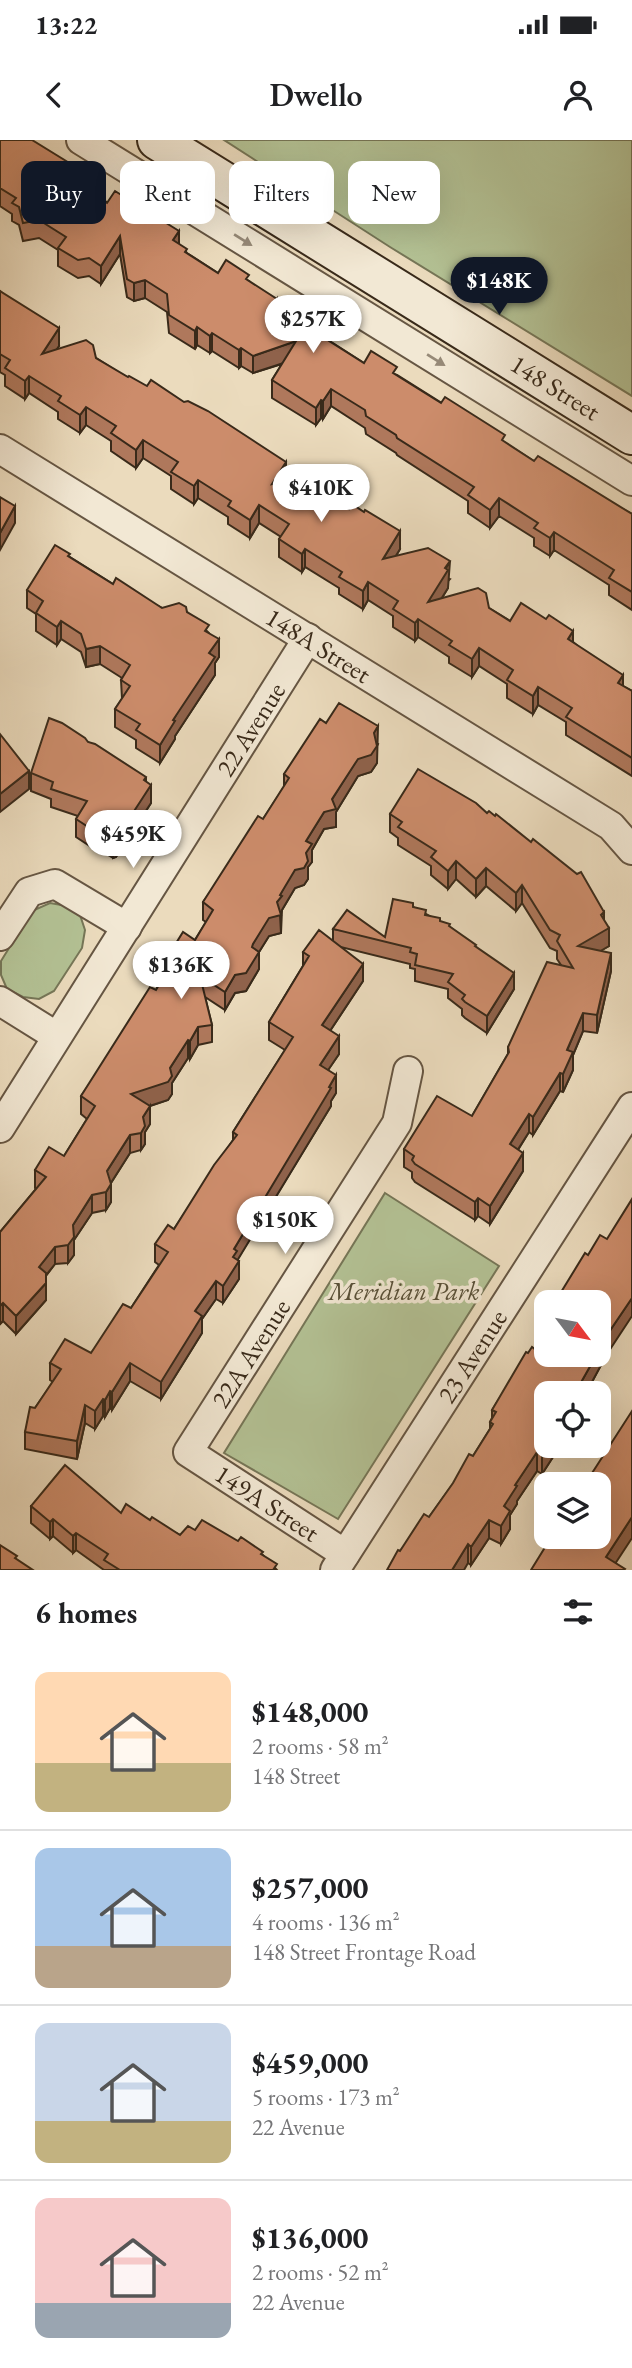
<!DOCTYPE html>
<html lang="en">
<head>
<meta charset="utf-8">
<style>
  :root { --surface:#fff; --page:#f6f6f6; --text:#202124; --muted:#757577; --line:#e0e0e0; --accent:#111827 }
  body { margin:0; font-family:"EB Garamond",serif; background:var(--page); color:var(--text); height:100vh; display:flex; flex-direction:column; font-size:26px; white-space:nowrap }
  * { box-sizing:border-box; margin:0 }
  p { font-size:23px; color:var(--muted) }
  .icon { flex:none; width:38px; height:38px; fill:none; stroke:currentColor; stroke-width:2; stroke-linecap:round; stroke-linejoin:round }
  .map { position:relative; height:1430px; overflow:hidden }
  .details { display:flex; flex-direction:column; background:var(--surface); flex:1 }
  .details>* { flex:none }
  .top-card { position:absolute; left:21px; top:21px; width:592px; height:63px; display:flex; gap:14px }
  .needle { width:46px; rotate:122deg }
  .controls { position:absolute; left:534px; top:1150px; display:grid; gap:14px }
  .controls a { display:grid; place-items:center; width:77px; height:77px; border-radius:14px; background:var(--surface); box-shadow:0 7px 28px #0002; font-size:35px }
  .price { position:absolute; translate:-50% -60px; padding:0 16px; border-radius:24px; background:#fff; color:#222; font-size:23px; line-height:46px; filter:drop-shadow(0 2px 4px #0008) }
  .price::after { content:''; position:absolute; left:50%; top:42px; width:21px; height:16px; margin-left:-10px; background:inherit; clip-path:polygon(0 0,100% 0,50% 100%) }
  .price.active { background:var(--accent); color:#fff }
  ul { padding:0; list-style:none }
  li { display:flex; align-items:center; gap:21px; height:175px; padding:0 35px }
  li+li { border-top:2px solid var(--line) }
  li span { display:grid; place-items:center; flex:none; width:196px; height:140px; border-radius:14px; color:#555 }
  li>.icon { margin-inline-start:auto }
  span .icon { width:84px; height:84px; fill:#fffc; stroke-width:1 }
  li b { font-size:30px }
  h2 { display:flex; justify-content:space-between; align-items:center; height:84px; padding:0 35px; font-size:30px }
  .tag { padding:0 24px; border-radius:14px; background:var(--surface); box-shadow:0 7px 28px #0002; font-size:24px; line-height:63px }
  .tag.active { background:var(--accent); color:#fff }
  .status { display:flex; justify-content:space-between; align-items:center; height:49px; padding:0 35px; background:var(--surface); direction:ltr }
  .status svg { height:19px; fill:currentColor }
  header { display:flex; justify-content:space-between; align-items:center; height:91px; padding:0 35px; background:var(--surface); font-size:32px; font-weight:600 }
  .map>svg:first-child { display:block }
  .green { fill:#b3c194; stroke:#767657; stroke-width:2 }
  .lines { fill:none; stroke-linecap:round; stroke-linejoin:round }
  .street-casing { stroke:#665643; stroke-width:32 }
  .secondary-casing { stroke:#392a1a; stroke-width:42 }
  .street { stroke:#f2e8d4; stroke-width:28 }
  .secondary { stroke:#f2e8d4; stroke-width:38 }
  .wall { fill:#af785c; stroke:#392a1a; stroke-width:2 }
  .shaded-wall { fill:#8f624b; stroke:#392a1a; stroke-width:2 }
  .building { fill:#cc8c6b; stroke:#392a1a; stroke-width:2 }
  .oneway { fill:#968977 }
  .labels { text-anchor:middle; stroke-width:7; stroke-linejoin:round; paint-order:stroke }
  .street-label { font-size:26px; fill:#392a1a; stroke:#f2e8d4 }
  .park-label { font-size:26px; font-style:italic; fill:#585038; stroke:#f2e8d4 }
</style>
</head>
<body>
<div class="status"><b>13:22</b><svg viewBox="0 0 49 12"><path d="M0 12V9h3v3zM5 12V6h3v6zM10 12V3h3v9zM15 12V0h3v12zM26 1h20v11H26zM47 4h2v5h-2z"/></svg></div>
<header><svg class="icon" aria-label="back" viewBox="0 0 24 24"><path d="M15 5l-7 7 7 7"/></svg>Dwello<svg class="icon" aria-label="person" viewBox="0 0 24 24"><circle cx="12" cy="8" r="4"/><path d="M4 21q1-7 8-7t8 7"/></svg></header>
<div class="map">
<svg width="632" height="1430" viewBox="0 0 632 1430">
  <rect width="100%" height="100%" fill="#ebdbbd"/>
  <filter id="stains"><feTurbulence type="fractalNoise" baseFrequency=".00286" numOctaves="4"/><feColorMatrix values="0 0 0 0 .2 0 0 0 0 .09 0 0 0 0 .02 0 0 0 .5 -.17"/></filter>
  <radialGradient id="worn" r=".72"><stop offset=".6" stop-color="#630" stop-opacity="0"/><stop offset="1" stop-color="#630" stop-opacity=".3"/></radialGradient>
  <g class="green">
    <path d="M224,0H632V256L390,107Z"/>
    <path d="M50,763L67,766L80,775L85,790L82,808L54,851L39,859L23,857L7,849L1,835V821L32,771Z"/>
    <path d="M385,1053L499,1126L338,1379L224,1313Z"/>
  </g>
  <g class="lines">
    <g class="street-casing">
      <g id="street">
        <path d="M81,0L632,341"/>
        <path id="s1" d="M0,309L611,686L632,710"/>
        <path d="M0,796L29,752L55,744L127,787"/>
        <path d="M0,861L56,896"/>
        <path id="s2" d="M0,988L308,498"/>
        <path id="s3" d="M345,1414L188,1312L397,983L408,931"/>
        <path id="s4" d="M335,1430L632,967"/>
      </g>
    </g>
    <g class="secondary-casing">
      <g id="secondary">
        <path id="s5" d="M157,0L632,295"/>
      </g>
    </g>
    <use href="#street" class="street"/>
    <use href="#secondary" class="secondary"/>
  </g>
  <g class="wall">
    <path d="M0,0L179,104L187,113L218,133L249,141L277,170L305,187L333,203L364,223L397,235L534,321L632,374V470L609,455V445L554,410L550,416L534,406V398L499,376L490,388L468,373V361L397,315L396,313L366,294L365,288L331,266L323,279L321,278L316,285L272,258V240L282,224L253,233L241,226L239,228L212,211L210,213L197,205L195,209L169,193L167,172L145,158L134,161L127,157L120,114L101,144L89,136L78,138L58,126V110L39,98L23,101L19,85L12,81V74L0,66Z"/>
    <path d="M0,151L59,206L56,209L96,218L286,340L285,342L319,350L400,409L396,416L450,439L448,441V448L442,458L489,468L510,481L573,502L623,546L632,551V636L566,595V582L538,565L533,574L507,558V544L479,526L472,537L449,523V517L418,497L415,501L393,487V476L368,460L363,469L339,454V448L305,427L302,432L279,417V399L281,397L259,383L250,398L228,384V377L198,358L194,364L171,349V336L143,318L136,328L111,311V301L86,285L80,293L58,279V272L29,253L25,259L5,246V235L0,232Z"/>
    <path d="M70,417L113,444L162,468L187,472L209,493L219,517L215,523V535L175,596V599L160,623L136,608V600L115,587V569L122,559L121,540L122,538L100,524L86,527L81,512L61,499L57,505L36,491V474L27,468V450Z"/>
    <path d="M326,583L378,604L377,606V623L371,632L358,636L336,672V687L324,689L312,710V722L308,727V739L304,745L295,748L282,770L281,793L269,796L259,812V829L246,851L235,853L225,870L205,857L212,885V902L198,905L190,919L188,918L172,943V954L168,960L150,966V984L145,992V1004L141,1010L130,1013L111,1043V1062L106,1070L92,1073L74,1100V1115L68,1123L55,1124L46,1136V1160L16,1194L3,1181L0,1184V1092L36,1049L35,1048V1030L64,1016L87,979L81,974V956L156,850L168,828V816L195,800L206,782L203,780V762L263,679L284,647V634Z"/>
    <path d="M88,602L146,642L151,663L116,717L113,718L100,710L99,712L76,697V679L78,676L51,667V659L31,651V633Z"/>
    <path d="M390,674L604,781L609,806L600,811L611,831L597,893L583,891L573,915V930L563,952L560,951L533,995L529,992L518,1010L523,1031L490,1084L478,1076L475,1080L415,1042L412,1038V1032L404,1027V1009L472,976L508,914V907L561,825L557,819V811L550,808L522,763L516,771L486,746L476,757L456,739L448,749L431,735V726L398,705V698L390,692Z"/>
    <path d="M413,767L450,787L476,807L514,849L487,893L465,878L462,875V869L448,858V849L415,841V829L410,828V824L341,807L363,841L330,891L339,914L328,930L336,953L331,961V966L237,1120L239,1139L223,1163L216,1159L202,1179V1193L161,1259L130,1241L112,1270L110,1268L105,1277L103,1276L95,1289L85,1283L77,1319L25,1309V1292L35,1268L53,1242L50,1240V1223L91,1213L131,1168L159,1125L155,1122V1104L174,1089L233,1000V992L285,910L269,900V882L303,826V812L333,801V789L385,797Z"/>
    <path d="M536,1210L607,1214L586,1253H546L553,1306V1317L542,1334L537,1331L517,1361V1364L510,1375V1389L501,1404L489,1398L471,1425L468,1423L400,1411L429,1377L473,1316L490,1289V1282L492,1278V1270L528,1213Z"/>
    <path d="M31,1366L121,1373L150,1380L180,1395L195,1390L263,1415L277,1430H104L76,1410L73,1413L53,1396L50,1399L31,1383Z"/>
  </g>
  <g class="shaded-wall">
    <path d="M84,32V50L77,44Z"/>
    <path d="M179,91V109L173,100Z"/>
    <path d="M120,96V114L101,144V126Z"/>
    <path d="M145,140V158L134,161V143Z"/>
    <path d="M277,159V177L272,167Z"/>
    <path d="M197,187V205L195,209V191Z"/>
    <path d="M59,188V206L42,231V214Z"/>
    <path d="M212,193V211L210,213V196Z"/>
    <path d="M296,201V219L253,233V216Z"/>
    <path d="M241,208V226L239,228V210Z"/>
    <path d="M29,236V253L25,259V241Z"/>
    <path d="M331,249V266L323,279V261Z"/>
    <path d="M321,260V278L316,285V268Z"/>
    <path d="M86,267V285L80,293V275Z"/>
    <path d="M143,300V318L136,328V310Z"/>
    <path d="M286,322V340L272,362V344Z"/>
    <path d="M198,340V358L194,364V346Z"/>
    <path d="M499,358V376L490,388V370Z"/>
    <path d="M259,365V383L250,398V380Z"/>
    <path d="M15,366V383L0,410V393Z"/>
    <path d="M400,391V409L383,437V419Z"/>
    <path d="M554,392V410L550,416V398Z"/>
    <path d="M305,409V427L302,432V414Z"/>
    <path d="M450,421L448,448L428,480V462Z"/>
    <path d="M368,442V460L363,469V451Z"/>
    <path d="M418,479V497L415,501V483Z"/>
    <path d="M61,481V499L57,505V487Z"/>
    <path d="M573,491V509L568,499Z"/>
    <path d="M219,499V517L215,523V535L175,596V599L160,623V605L209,513Z"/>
    <path d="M100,506V524L86,527V509Z"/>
    <path d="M479,508V526L472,537V519Z"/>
    <path d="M623,535V553L618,543Z"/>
    <path d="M538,547V565L533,574V556Z"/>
    <path d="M378,586L377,623L371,632L358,636L336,672V687L324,689L312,710V722L308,727V739L304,745L295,748L282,770L280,775L281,793L269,796L259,812V829L246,851L235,853L225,870V852L277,762L280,755L306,701Z"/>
    <path d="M29,631V649L0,672V654Z"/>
    <path d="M146,637V652L151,645V663L116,717L113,718V700Z"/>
    <path d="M100,692V710L99,712V694Z"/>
    <path d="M456,721V739L448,749V731Z"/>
    <path d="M486,728V746L476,757V739Z"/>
    <path d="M522,745V763L516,771V753Z"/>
    <path d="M604,772V790L609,788V806L578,824V806L601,775Z"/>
    <path d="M611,813V831L597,893V875Z"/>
    <path d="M363,824V841L322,903V885Z"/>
    <path d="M514,833V849L487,893V876Z"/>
    <path d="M583,873V891L573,915V930L563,952V934L567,910Z"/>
    <path d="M198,887V905L190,919V901Z"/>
    <path d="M339,896V914L320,942V925Z"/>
    <path d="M188,900V918L172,943V954L168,960L131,972V954L170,928Z"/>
    <path d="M560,933V951L533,995V977Z"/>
    <path d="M336,935V953L331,961V966L237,1121H239V1139L223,1163V1146L234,1109Z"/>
    <path d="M150,966V984L145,992V1004L141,1010V993L143,977Z"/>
    <path d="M529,974V992L510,1022V1004Z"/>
    <path d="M130,995V1013L107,1049V1031Z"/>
    <path d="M523,1013V1031L490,1084V1066Z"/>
    <path d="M111,1044V1062L106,1070V1052Z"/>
    <path d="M92,1055V1073L74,1100V1115L68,1123V1105L73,1085Z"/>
    <path d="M478,1058V1076L475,1080V1062Z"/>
    <path d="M55,1107V1124L39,1144V1127Z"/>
    <path d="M216,1141V1159L202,1179V1193L161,1259V1242L195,1171Z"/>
    <path d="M46,1143V1160L16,1194V1176Z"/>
    <path d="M632,1158V1176L607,1214L586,1253H575L597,1214H598V1212L607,1195Z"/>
    <path d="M3,1163V1181L0,1184V1166Z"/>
    <path d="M130,1223V1241L112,1270V1252Z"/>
    <path d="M110,1251V1268L105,1277V1260Z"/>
    <path d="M103,1259V1276L95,1289V1271Z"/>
    <path d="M85,1265V1283L77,1319V1301Z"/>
    <path d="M548,1306H553V1317L542,1334V1315Z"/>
    <path d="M537,1312V1331L517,1361V1364L510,1375V1389L501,1404V1386L504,1366L515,1345Z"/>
    <path d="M632,1377V1398L611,1430L606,1417Z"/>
    <path d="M53,1379V1396L50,1399V1382Z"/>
    <path d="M489,1380V1398L471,1425V1407Z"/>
    <path d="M76,1393V1410L73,1413V1396Z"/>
    <path d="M468,1404V1423L464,1430H452Z"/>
  </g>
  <g class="building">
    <path d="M0,0H32L84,32L77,44L107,63L115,51L179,91L173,100L187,109L185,112L218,133L226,120L249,135L246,139L277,159L272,167L305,187L310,180L333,194L329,201L364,223L371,211L397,227L393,233L441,263L445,257L505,295L502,300L534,321L538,316L632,374V452L609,438L614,430L554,392L550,398L534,388L538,383L499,358L490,370L468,355L474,347L397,298L396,295L366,276L365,270L331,249L323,261L321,260L316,268L272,240L296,201L253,216L241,208L239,210L212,193L210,196L197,187L195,191L169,175L167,154L145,140L134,143L127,139L120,96L101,126L89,118L78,120L58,108L66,97L39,80L23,83L19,67L12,63L16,58L0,48Z"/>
    <path d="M0,151L59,188L42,214L86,200L93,205L96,218L128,237L129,236L147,246L151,240L184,262L188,261L208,271L286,322L272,344L310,337L318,342L319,350L349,369L352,364L364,372L365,370L400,391L383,419L428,408L450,421L445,428L448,430L428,462L478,448L486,453L489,468L510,481L521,463L546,479L549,475L573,491L568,499L623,535L618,543L632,551V618L566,577L572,568L538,547L533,556L507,540L513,530L479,508L472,519L449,505L452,501L418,479L415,483L393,469L398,461L368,442L363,451L339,437L342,432L305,409L302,414L279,399L289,384L259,365L250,380L228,366L231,361L198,340L194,346L171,332L178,322L143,300L136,310L111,293L116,286L86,267L80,275L58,261L61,256L29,236L25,241L5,228L10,220L0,214Z"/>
    <path d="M0,357L15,366L0,393Z"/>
    <path d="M55,405L70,414L68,416L113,444L116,438L162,468L179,463L186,467L187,472L209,485L205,491L219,499L209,513L215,517L173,580L175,581L160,605L136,590L140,584L115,569L130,546L121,540L130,525L100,506L86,509L81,494L61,481L57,487L36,473L43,461L27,450Z"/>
    <path d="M339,563L378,586L374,593L377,606L371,615L358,619L332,659L336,669L324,672L306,701L312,704L306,713L308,721L304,728L295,730L280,755L282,756L277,762L281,775L269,778L253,804L252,807L259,812L246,833L235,835L225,852L200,836L212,885L198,887L190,901L188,900L170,928L172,936L168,942L131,954L150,966L143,977L145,986L141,993L130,995L107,1031L111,1044L106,1052L92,1055L73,1085L74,1097L68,1105L55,1107L39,1127L46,1133V1143L16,1176L3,1163L0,1166V1092L46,1037L35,1030L49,1007L64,1016L95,966L81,956L150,847L156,850L174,819L168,816L183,792L195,800L213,770L203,762L258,676L263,679L289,638L284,634L320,579L326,583Z"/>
    <path d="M49,578L62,583L85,598L88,602L95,604L146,637L144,640L151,645L116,699L113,700L100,692L99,694L76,679L87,661L51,649L53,642L31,633Z"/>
    <path d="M0,594L29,631L0,654Z"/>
    <path d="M418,629L476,663L487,673L489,671L495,676L496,674L531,702L533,699L577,734L581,732L604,772L601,775L609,788L578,806L611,813L597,875L583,873L567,910L573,912L563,934L560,933L533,977L529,974L510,1004L523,1013L490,1066L478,1058L475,1062L415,1024L412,1020L414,1016L404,1009L437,956L472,976L509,912L508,907L547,822L573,828L557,801L560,795L550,790L522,745L516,753L486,728L476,739L456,721L448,731L431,717L436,711L398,687L402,682L390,674Z"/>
    <path d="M393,759L413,763V767L426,770L425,775L440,778V781L450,784L449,786L476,805L475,806L514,833L487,876L465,862L462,859L465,855L448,842L453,834L415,825L417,814L410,812L411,808L333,789L347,770L385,797Z"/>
    <path d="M319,790L363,824L322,885L339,896L320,925L336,935L329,947L331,948L234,1109L237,1111L233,1117L239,1121L223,1146L216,1141L195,1171L202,1176L161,1242L130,1223L112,1252L110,1251L105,1260L103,1259L95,1271L85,1265L77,1301L25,1292L30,1267L35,1268L61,1229L50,1223L65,1199L91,1213L123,1164L131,1168L168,1112L155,1104L168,1085L174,1089L214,1025L237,995L233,992L293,897L269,882L309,816L303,812Z"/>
    <path d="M632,1059V1158L607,1195L598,1212V1162H555L585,1113L588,1115L600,1095L607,1099Z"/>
    <path d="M546,1194V1214H597L575,1253H546V1306H549L542,1315L537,1312L515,1345L517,1346L504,1366L510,1371L501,1386L489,1380L471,1407L468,1404L452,1430H387L398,1410L400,1411L424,1374L429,1377L453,1343L469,1314L473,1316L493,1284L490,1282L496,1272L492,1270L526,1212L528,1213L532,1207L536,1210Z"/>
    <path d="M632,1271V1377L606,1417L625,1429L624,1430H531L552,1396H598V1344H585Z"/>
    <path d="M65,1325L121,1373L126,1364L150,1380L152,1377L180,1395L188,1386L195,1390L202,1380L238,1401L241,1397L263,1412L261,1414L277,1424L273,1430H120L104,1420L108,1414L76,1393L73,1396L53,1379L50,1382L31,1366Z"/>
    <path d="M0,1405L17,1416L15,1418L33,1430H0Z"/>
  </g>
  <defs><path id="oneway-solid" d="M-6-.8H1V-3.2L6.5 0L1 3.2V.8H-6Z" transform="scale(1.75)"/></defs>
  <g class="oneway">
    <use href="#oneway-solid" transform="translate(243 100) rotate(32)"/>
    <use href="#oneway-solid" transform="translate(436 220) rotate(32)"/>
  </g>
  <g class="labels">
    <g class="street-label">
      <text dy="9" stroke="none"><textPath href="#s5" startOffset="469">148 Street</textPath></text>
      <text dy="9" stroke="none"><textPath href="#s1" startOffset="374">148A Street</textPath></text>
      <text dy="9" stroke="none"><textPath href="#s2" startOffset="471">22 Avenue</textPath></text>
      <text dy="9" stroke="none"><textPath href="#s3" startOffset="304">22A Avenue</textPath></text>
      <text dy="9" stroke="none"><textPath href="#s4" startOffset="254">23 Avenue</textPath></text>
      <text transform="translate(267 1363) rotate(33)" y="9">149A Street</text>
    </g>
    <g class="park-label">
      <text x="404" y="1160">Meridian Park</text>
    </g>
  </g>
  <rect width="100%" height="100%" filter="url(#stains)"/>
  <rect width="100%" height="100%" fill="url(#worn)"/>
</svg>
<div class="controls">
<a><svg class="needle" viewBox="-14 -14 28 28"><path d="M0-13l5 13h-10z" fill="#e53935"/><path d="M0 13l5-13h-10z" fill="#757577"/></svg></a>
<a><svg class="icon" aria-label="locate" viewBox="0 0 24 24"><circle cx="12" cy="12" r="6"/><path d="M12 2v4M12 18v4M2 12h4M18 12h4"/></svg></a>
<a><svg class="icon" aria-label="layers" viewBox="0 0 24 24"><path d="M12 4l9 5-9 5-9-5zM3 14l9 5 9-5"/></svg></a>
</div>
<b class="price active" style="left:499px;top:177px">$148K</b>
<b class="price" style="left:313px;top:215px">$257K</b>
<b class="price" style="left:321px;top:384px">$410K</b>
<b class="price" style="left:133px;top:730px">$459K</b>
<b class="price" style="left:181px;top:861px">$136K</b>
<b class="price" style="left:285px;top:1116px">$150K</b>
<div class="top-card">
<a class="tag active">Buy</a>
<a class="tag">Rent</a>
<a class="tag">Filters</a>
<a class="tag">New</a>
</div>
</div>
<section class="details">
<h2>6 homes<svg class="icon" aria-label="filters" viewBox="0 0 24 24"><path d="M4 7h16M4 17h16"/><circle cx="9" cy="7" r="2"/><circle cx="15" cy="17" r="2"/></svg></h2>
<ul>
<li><span style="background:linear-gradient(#ffd9b3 65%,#c2b280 0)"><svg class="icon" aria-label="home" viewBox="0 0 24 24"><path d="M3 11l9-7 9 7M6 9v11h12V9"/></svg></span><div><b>$148,000</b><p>2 rooms · 58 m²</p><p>148 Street</p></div></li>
<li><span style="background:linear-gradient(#a9c7e8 70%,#b9a48a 0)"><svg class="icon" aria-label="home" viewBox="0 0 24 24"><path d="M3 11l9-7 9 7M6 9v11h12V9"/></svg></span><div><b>$257,000</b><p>4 rooms · 136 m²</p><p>148 Street Frontage Road</p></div></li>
<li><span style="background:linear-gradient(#c9d6e8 70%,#c2b280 0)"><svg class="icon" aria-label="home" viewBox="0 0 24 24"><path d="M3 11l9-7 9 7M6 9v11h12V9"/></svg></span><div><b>$459,000</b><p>5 rooms · 173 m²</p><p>22 Avenue</p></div></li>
<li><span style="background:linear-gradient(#f6c9c9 75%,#9aa5b1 0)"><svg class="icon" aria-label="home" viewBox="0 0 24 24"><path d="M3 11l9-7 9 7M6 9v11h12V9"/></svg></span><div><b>$136,000</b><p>2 rooms · 52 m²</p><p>22 Avenue</p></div></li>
</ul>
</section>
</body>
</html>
